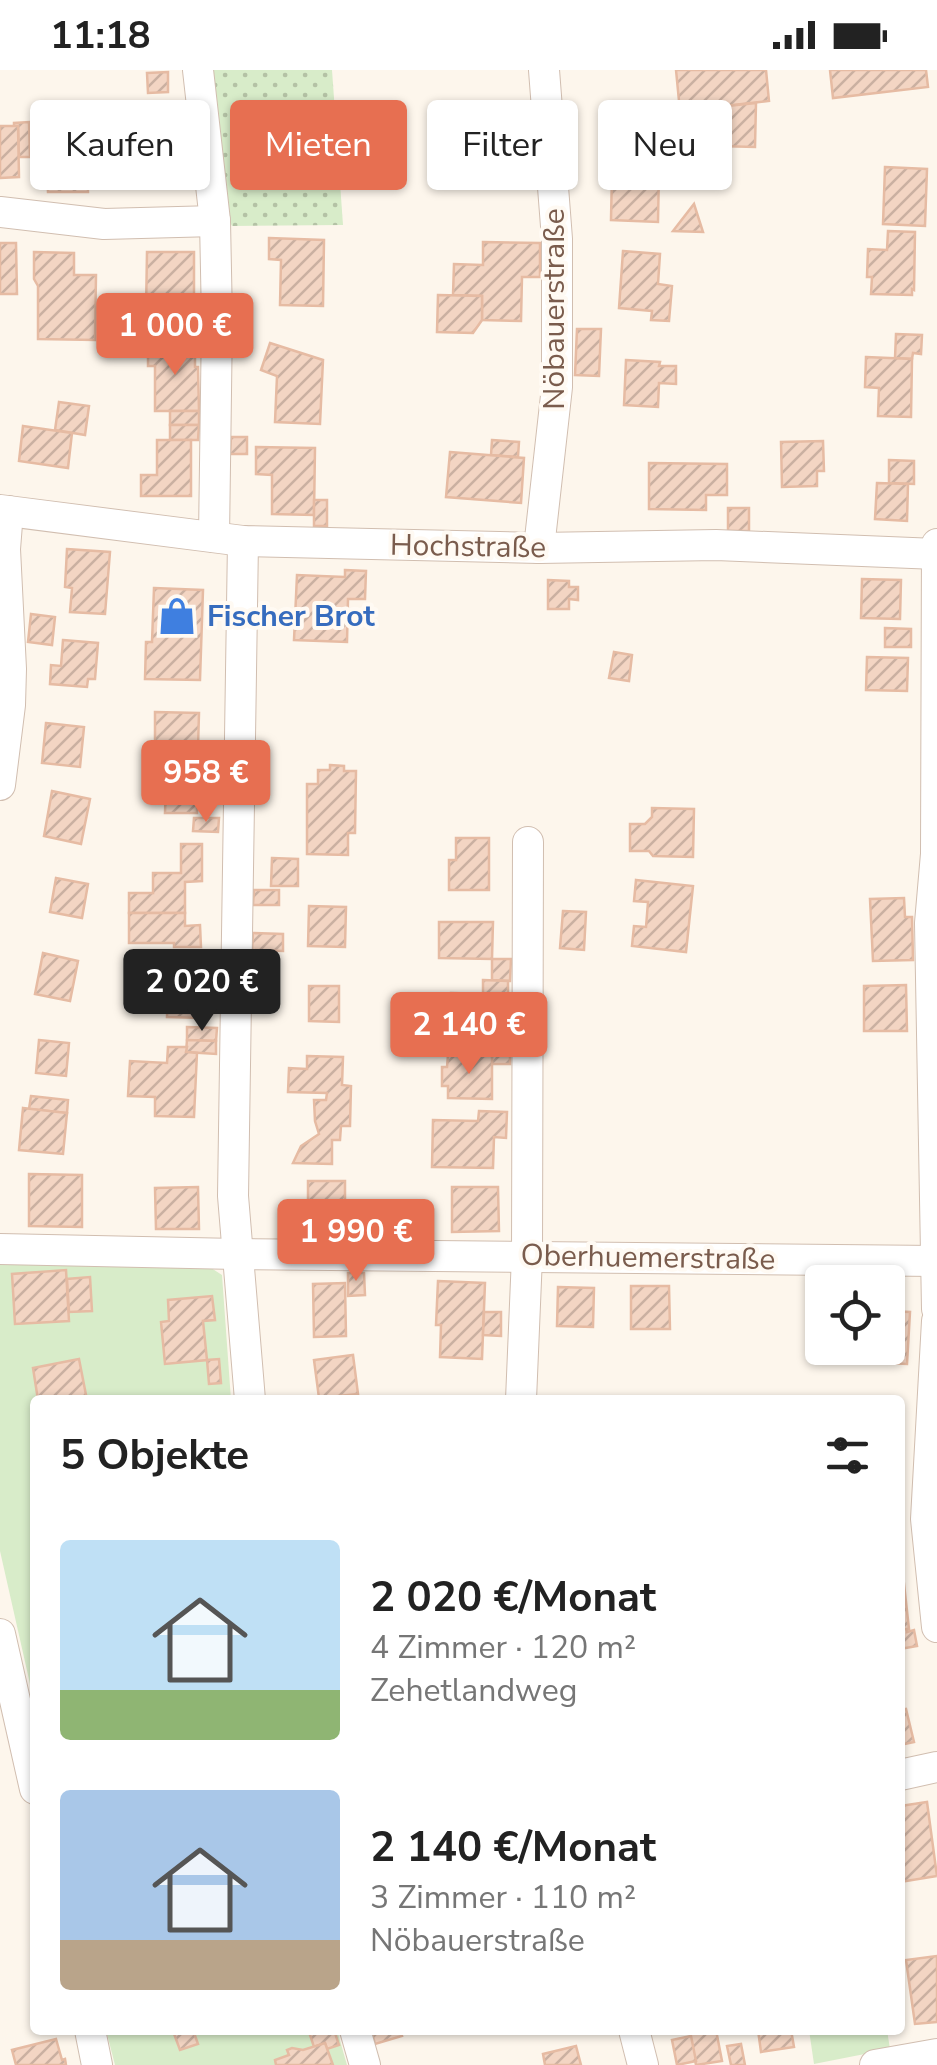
<!DOCTYPE html>
<html lang="de">
<head>
<meta charset="utf-8">
<style>
  :root { --surface:#fff; --page:#f6f6f6; --text:#222; --muted:#767676; --accent:#e76f51 }
  body { margin:0; font-family:"Nunito Sans",sans-serif; background:var(--page); color:var(--text); height:100vh; display:flex; flex-direction:column; font-size:38px; white-space:nowrap }
  * { box-sizing:border-box; margin:0 }
  p { font-size:32px; color:var(--muted) }
  .icon { flex:none; width:55px; height:55px; fill:none; stroke:currentColor; stroke-width:2; stroke-linecap:round; stroke-linejoin:round }
  .map { position:relative; flex:1; overflow:hidden }
  .details { position:absolute; left:30px; top:1325px; width:875px; height:640px; display:flex; flex-direction:column; background:var(--surface); border-radius:10px; box-shadow:0 2px 8px #0004 }
  .details>* { flex:none }
  .top-card { position:absolute; left:30px; top:30px; width:878px; height:90px; display:flex; gap:20px }
  .controls { position:absolute; left:805px; top:1195px; display:grid; gap:20px }
  .controls a { display:grid; place-items:center; width:100px; height:100px; border-radius:10px; background:var(--surface); box-shadow:0 2px 8px #0004; font-size:50px }
  .price { position:absolute; translate:-50% -85px; padding:0 22px; border-radius:10px; background:var(--accent); color:#fff; font-size:32px; line-height:65px; filter:drop-shadow(0 2px 5px #0008) }
  .price::after { content:''; position:absolute; left:50%; top:60px; width:30px; height:22px; margin-left:-15px; background:inherit; clip-path:polygon(0 0,100% 0,50% 100%) }
  .price.current { background:#222; color:#fff }
  ul { padding:0; list-style:none }
  li { display:flex; align-items:center; gap:30px; height:250px; padding:0 30px }
  li span { display:grid; place-items:center; flex:none; width:280px; height:200px; border-radius:10px; color:#555 }
  li>.icon { margin-inline-start:auto }
  span .icon { width:120px; height:120px; fill:#fffc; stroke-width:1 }
  li b { font-size:42px }
  h2 { display:flex; justify-content:space-between; align-items:center; height:120px; padding:0 30px; font-size:42px }
  .tag { padding:0 35px; border-radius:10px; background:var(--surface); box-shadow:0 2px 8px #0004; font-size:35px; line-height:90px }
  .tag.current { background:var(--accent); color:#fff }
  .status { display:flex; justify-content:space-between; align-items:center; height:70px; padding:0 50px; background:var(--surface); direction:ltr }
  .status svg { height:28px; fill:currentColor }
  .map>svg:first-child { display:block }
  .grass { fill:url(#grass-dots) }
  .garden { fill:#d8ecc9 }
  .building { fill:url(#building-hatch); stroke:#e6bba3; stroke-width:2.5 }
  .lines { fill:none; stroke-linecap:round; stroke-linejoin:round }
  .minor-casing { stroke:#d1beb0; stroke-width:32 }
  .minor { stroke:#fff; stroke-width:30 }
  .labels { text-anchor:middle; stroke-width:8; stroke-linejoin:round; paint-order:stroke }
  .street-label { font-size:30px; fill:#7a5c4d; stroke:#fffaf3 }
  .shop-label { font-size:30px; font-weight:bold; fill:#366cbe; stroke:#fffaf3; text-anchor:start }
</style>
</head>
<body>
<div class="status"><b>11:18</b><svg viewBox="0 0 49 12"><path d="M0 12V9h3v3zM5 12V6h3v6zM10 12V3h3v9zM15 12V0h3v12zM26 1h20v11H26zM47 4h2v5h-2z"/></svg></div>
<div class="map">
<svg width="937" height="1995" viewBox="0 0 937 1995">
  <defs>
    <pattern id="grass-dots" width="8" height="8" patternUnits="userSpaceOnUse" patternTransform="scale(2.5)"><rect width="8" height="8" fill="#d8ecc9"/><path d="M2 2h.1M6 6h.1" fill="none" stroke="#b4c2a5" stroke-width="1.8" stroke-linecap="round"/></pattern>
    <pattern id="building-hatch" width="6" height="6" patternUnits="userSpaceOnUse" patternTransform="scale(2.5)"><rect width="6" height="6" fill="#f3d5c3"/><path d="M-1 1l2-2M0 6l6-6M5 7l2-2" fill="none" stroke="#cab0a1"/></pattern>
  </defs>
  <rect width="100%" height="100%" fill="#fdf6ec"/>
  <path class="grass" d="M208,0H332L343,155L232,156L225,143Z"/>
  <g class="garden">
    <path d="M0,1193L208,1196L222,1205L231,1330H35V1636L0,1481Z"/>
    <path d="M106,1960H337L347,1995H115Z"/>
    <path d="M809,1960H887L890,1979L814,1994Z"/>
  </g>
  <g class="building">
    <path d="M676,0H766L769,31L680,41Z"/>
    <path d="M830,0H926L928,17L833,28Z"/>
    <path d="M168,2V22L148,23L147,3Z"/>
    <path d="M756,33L755,77L718,76V37Z"/>
    <path d="M505,38L506,81L469,82L468,39Z"/>
    <path d="M29,52L30,87H19L18,56H14V53Z"/>
    <path d="M0,56H18L19,107L0,108Z"/>
    <path d="M55,57H86L88,122H48L47,86H56Z"/>
    <path d="M885,97L927,99L925,156L883,154Z"/>
    <path d="M612,101L659,102L658,152L611,150Z"/>
    <path d="M694,134L703,162L673,161Z"/>
    <path d="M888,161L915,162L914,220L912,219V225L871,224L872,207H867L868,179L887,180Z"/>
    <path d="M269,168L324,170L323,236L280,235L281,190L269,189Z"/>
    <path d="M483,172L540,173V207H522L521,251L482,250V226L453,225L454,194L483,195Z"/>
    <path d="M0,173H16L17,224H0Z"/>
    <path d="M623,181L660,184L658,214L672,216L669,251L651,250L652,241L619,238Z"/>
    <path d="M34,182L74,183V205H96L95,270L38,269V216L34,209Z"/>
    <path d="M147,182H194V241H146Z"/>
    <path d="M438,225L482,226V250L473,263L437,262Z"/>
    <rect x="159" y="241" width="28" height="19"/>
    <path d="M577,259H601L599,306L575,305Z"/>
    <path d="M896,264L922,265L921,284L913,283L912,289L895,288Z"/>
    <path d="M270,273L323,290L320,354L275,352L277,306L261,300Z"/>
    <path d="M148,275H195V297H198L199,341H155V296H148Z"/>
    <path d="M866,287L912,289L911,347L878,346L879,318L865,317Z"/>
    <path d="M626,290L660,292L659,296H676V314L659,313L658,337L624,335Z"/>
    <path d="M59,332L89,336L85,365L55,360Z"/>
    <rect x="170" y="341" width="29" height="14"/>
    <path d="M170,355H199L198,370H170Z"/>
    <path d="M23,356L72,363L68,398L19,391Z"/>
    <path d="M231,367H247V384H230Z"/>
    <path d="M157,370H191V426H141V405H157Z"/>
    <path d="M492,370L519,372L518,387L491,385Z"/>
    <path d="M823,371L824,401H817V416L782,417L781,372Z"/>
    <path d="M256,377L315,378L314,445L272,444V405L256,404Z"/>
    <path d="M450,382L524,388L521,433L446,427Z"/>
    <path d="M889,390L914,391V414L889,413Z"/>
    <path d="M649,393L727,394V425H706V440L649,439Z"/>
    <path d="M877,413L908,414L907,451L875,449Z"/>
    <rect x="314" y="430" width="13" height="26"/>
    <rect x="728" y="438" width="21" height="23"/>
    <path d="M67,479L110,482L105,544L70,542L72,518L65,517Z"/>
    <path d="M345,500L366,501L365,529H348L347,572L294,570L297,505L345,507Z"/>
    <path d="M862,509L901,510L900,549L861,548Z"/>
    <path d="M548,510L569,511V517H578V530L569,529V539H548Z"/>
    <path d="M154,518L203,520L200,610L145,609L146,572H152Z"/>
    <path d="M31,544L55,547L52,575L28,572Z"/>
    <path d="M885,558L911,559V577H885Z"/>
    <path d="M63,570L98,573L95,609H88L87,617L50,614L51,595L61,596Z"/>
    <path d="M614,582L632,585L629,611L609,608Z"/>
    <path d="M867,587L908,588L907,621L866,620Z"/>
    <path d="M155,642L199,643L198,678L155,677Z"/>
    <path d="M46,653L84,657L80,697L42,693Z"/>
    <path d="M330,695L344,696V701H356L355,763H348V785L307,784V714H318V700H330Z"/>
    <path d="M166,712L197,713V743H165Z"/>
    <path d="M52,721L90,729L81,774L44,766Z"/>
    <path d="M652,738L694,739L693,787L653,786L649,781H630V754H645L652,747Z"/>
    <path d="M194,748H219L218,762L193,761Z"/>
    <path d="M456,768H489V820H449V790H456Z"/>
    <path d="M181,774H202V811L185,812V843H129V823H153V803H181Z"/>
    <path d="M272,788L298,789V816H271Z"/>
    <path d="M56,808L88,814L82,848L50,842Z"/>
    <path d="M636,810L693,816L686,882L632,876L634,856L646,857L648,832L634,831Z"/>
    <path d="M254,820H279V835H253Z"/>
    <path d="M904,828L905,847H912L913,890L873,891L870,829Z"/>
    <path d="M309,836L346,837L345,877L308,876Z"/>
    <path d="M563,841L586,842L584,880L560,878Z"/>
    <path d="M129,843H185V856L200,855L201,877H174V873H129Z"/>
    <path d="M439,852H493L492,889L439,888Z"/>
    <path d="M253,863L283,864V881L252,880Z"/>
    <path d="M43,883L78,891L70,931L35,924Z"/>
    <path d="M492,889H511L510,911L492,910Z"/>
    <path d="M483,910L508,911V927H490V924H483Z"/>
    <path d="M168,913L202,914L201,948L167,947Z"/>
    <path d="M906,915L907,961H864V916Z"/>
    <path d="M309,916H339V952L309,951Z"/>
    <path d="M451,923L490,924L489,963H476V968L458,967V963L451,962Z"/>
    <path d="M187,957L217,958L216,971L187,970Z"/>
    <path d="M39,970L69,973L66,1006L36,1003Z"/>
    <path d="M187,970L216,971V984L186,982Z"/>
    <path d="M168,977H187L186,982L197,983L194,1047L155,1046V1027L128,1026L130,991L167,993Z"/>
    <path d="M485,977H510V994H492V985H485Z"/>
    <path d="M448,985H492V1029L448,1028V1016H442V997H447Z"/>
    <path d="M307,986L343,987L342,1015L351,1016L350,1056H341L340,1070H332V1094L293,1093L301,1076L319,1064L315,1051L314,1030H326L327,1023L288,1022L289,998L307,999Z"/>
    <path d="M31,1026L68,1030L67,1043L29,1039Z"/>
    <path d="M23,1038L67,1043L63,1084L19,1080Z"/>
    <path d="M479,1041L507,1042L506,1068L494,1067L493,1098L432,1097L433,1050L478,1051Z"/>
    <path d="M29,1104L82,1105V1157L29,1156Z"/>
    <rect x="308" y="1111" width="37" height="48"/>
    <path d="M198,1117L199,1159H156L155,1118Z"/>
    <path d="M452,1117H498L499,1161L452,1162Z"/>
    <rect x="345" y="1134" width="23" height="25"/>
    <path d="M66,1200L69,1251L15,1254L12,1204Z"/>
    <path d="M348,1203H364L365,1225L348,1226Z"/>
    <path d="M90,1207L92,1241L69,1242L67,1209Z"/>
    <path d="M438,1211L485,1213L482,1289L440,1287L441,1255H436Z"/>
    <path d="M345,1213L346,1266L314,1267L313,1214Z"/>
    <path d="M631,1216H669L670,1259H631Z"/>
    <path d="M558,1217L594,1218L593,1257L557,1256Z"/>
    <path d="M212,1226L215,1250L203,1251L207,1290L165,1294L161,1252L169,1251L168,1230Z"/>
    <path d="M888,1241L910,1242L907,1294L863,1292V1278H888Z"/>
    <path d="M484,1242H501V1266L483,1265Z"/>
    <path d="M353,1285L358,1324L319,1328L314,1290Z"/>
    <path d="M79,1289L87,1330H38L33,1298Z"/>
    <path d="M219,1289L221,1313L209,1314L207,1290Z"/>
    <path d="M900,1505H903L909,1559L900,1560Z"/>
    <path d="M907,1559V1562L914,1560L917,1576L900,1579V1560Z"/>
    <path d="M906,1639L914,1672L900,1675V1640Z"/>
    <path d="M927,1732L937,1806L900,1812V1736Z"/>
    <path d="M937,1886V1952L915,1954L906,1890Z"/>
    <path d="M177,1960H193L198,1974L180,1980L173,1961Z"/>
    <path d="M314,1960H334L339,1975L327,1979L325,1973L314,1977L309,1962Z"/>
    <path d="M371,1960H400L402,1966L375,1974Z"/>
    <path d="M689,1960H716L722,1991L696,1995Z"/>
    <path d="M758,1960H791L794,1977L761,1982Z"/>
    <path d="M691,1966L696,1991L677,1995L672,1970Z"/>
    <path d="M56,1969L62,1990L65,1989L66,1995H16L12,1980Z"/>
    <path d="M325,1973L333,1995H276L275,1990L289,1985L287,1980L292,1978L303,1980Z"/>
    <path d="M741,1974L745,1995H731L727,1976Z"/>
    <path d="M576,1976L581,1995H545L543,1984Z"/>
  </g>
  <g class="lines">
    <g class="minor-casing">
      <g id="minor">
        <path d="M198,0L215,151L217,250L214,467"/>
        <path d="M0,142L104,154L215,151"/>
        <path d="M0,440L243,471L539,478L716,475L937,484"/>
        <path d="M243,471L233,1126L250,1330"/>
        <path d="M937,474L936,784L930,853L937,1239"/>
        <path d="M539,478L557,317V169L544,0"/>
        <path d="M0,715L10,635L11,599L5,479L8,441"/>
        <path d="M0,1179L237,1184L936,1191"/>
        <path d="M937,1251L926,1449L937,1557"/>
        <path d="M521,1330L527,1186L528,772"/>
        <path d="M0,1564L35,1719"/>
        <path d="M900,1705L937,1697"/>
        <path d="M90,1960L97,1995"/>
        <path d="M355,1960L365,1995"/>
        <path d="M634,1960L643,1995"/>
        <path d="M875,1995L937,1984"/>
      </g>
    </g>
    <use href="#minor" class="minor"/>
  </g>
  <defs>
    <g id="shop-bare" transform="scale(3)"><path d="M-5-2.5h2.3a2.7 3.5 0 0 1 5.4 0H5L5.5 6h-11ZM-1.5-2.5h3a1.5 2.3 0 0 0-3 0Z" fill="#3f7fe0" stroke="#fffaf3" stroke-width="2.5" paint-order="stroke"/></g>
  </defs>
  <g fill-rule="evenodd">
    <use href="#shop-bare" x="177" y="546"/>
  </g>
  <g class="labels">
    <g class="street-label">
      <text transform="translate(554 239) rotate(-90)" y="10">Nöbauerstraße</text>
      <text transform="translate(468 476) rotate(1)" y="10">Hochstraße</text>
      <text transform="translate(648 1187) rotate(1)" y="10">Oberhuemerstraße</text>
    </g>
    <g class="shop-label">
      <text x="207" y="556">Fischer Brot</text>
    </g>
  </g>
</svg>
<div class="controls">
<a><svg class="icon" aria-label="locate" viewBox="0 0 24 24"><circle cx="12" cy="12" r="6"/><path d="M12 2v4M12 18v4M2 12h4M18 12h4"/></svg></a>
</div>
<b class="price" style="left:175px;top:308px">1 000 €</b>
<b class="price" style="left:206px;top:755px">958 €</b>
<b class="price current" style="left:202px;top:964px">2 020 €</b>
<b class="price" style="left:469px;top:1007px">2 140 €</b>
<b class="price" style="left:356px;top:1214px">1 990 €</b>
<div class="top-card">
<a class="tag">Kaufen</a>
<a class="tag current">Mieten</a>
<a class="tag">Filter</a>
<a class="tag">Neu</a>
</div>
<section class="details">
<h2>5 Objekte<svg class="icon" aria-label="filters" viewBox="0 0 24 24"><path d="M4 7h16M4 17h16"/><circle cx="9" cy="7" r="2"/><circle cx="15" cy="17" r="2"/></svg></h2>
<ul>
<li><span style="background:linear-gradient(#bfe0f5 75%,#8fb573 0)"><svg class="icon" aria-label="home" viewBox="0 0 24 24"><path d="M3 11l9-7 9 7M6 9v11h12V9"/></svg></span><div><b>2 020 €/Monat</b><p>4 Zimmer · 120 m²</p><p>Zehetlandweg</p></div></li>
<li><span style="background:linear-gradient(#a9c7e8 75%,#b9a48a 0)"><svg class="icon" aria-label="home" viewBox="0 0 24 24"><path d="M3 11l9-7 9 7M6 9v11h12V9"/></svg></span><div><b>2 140 €/Monat</b><p>3 Zimmer · 110 m²</p><p>Nöbauerstraße</p></div></li>
</ul>
</section>
</div>
</body>
</html>
